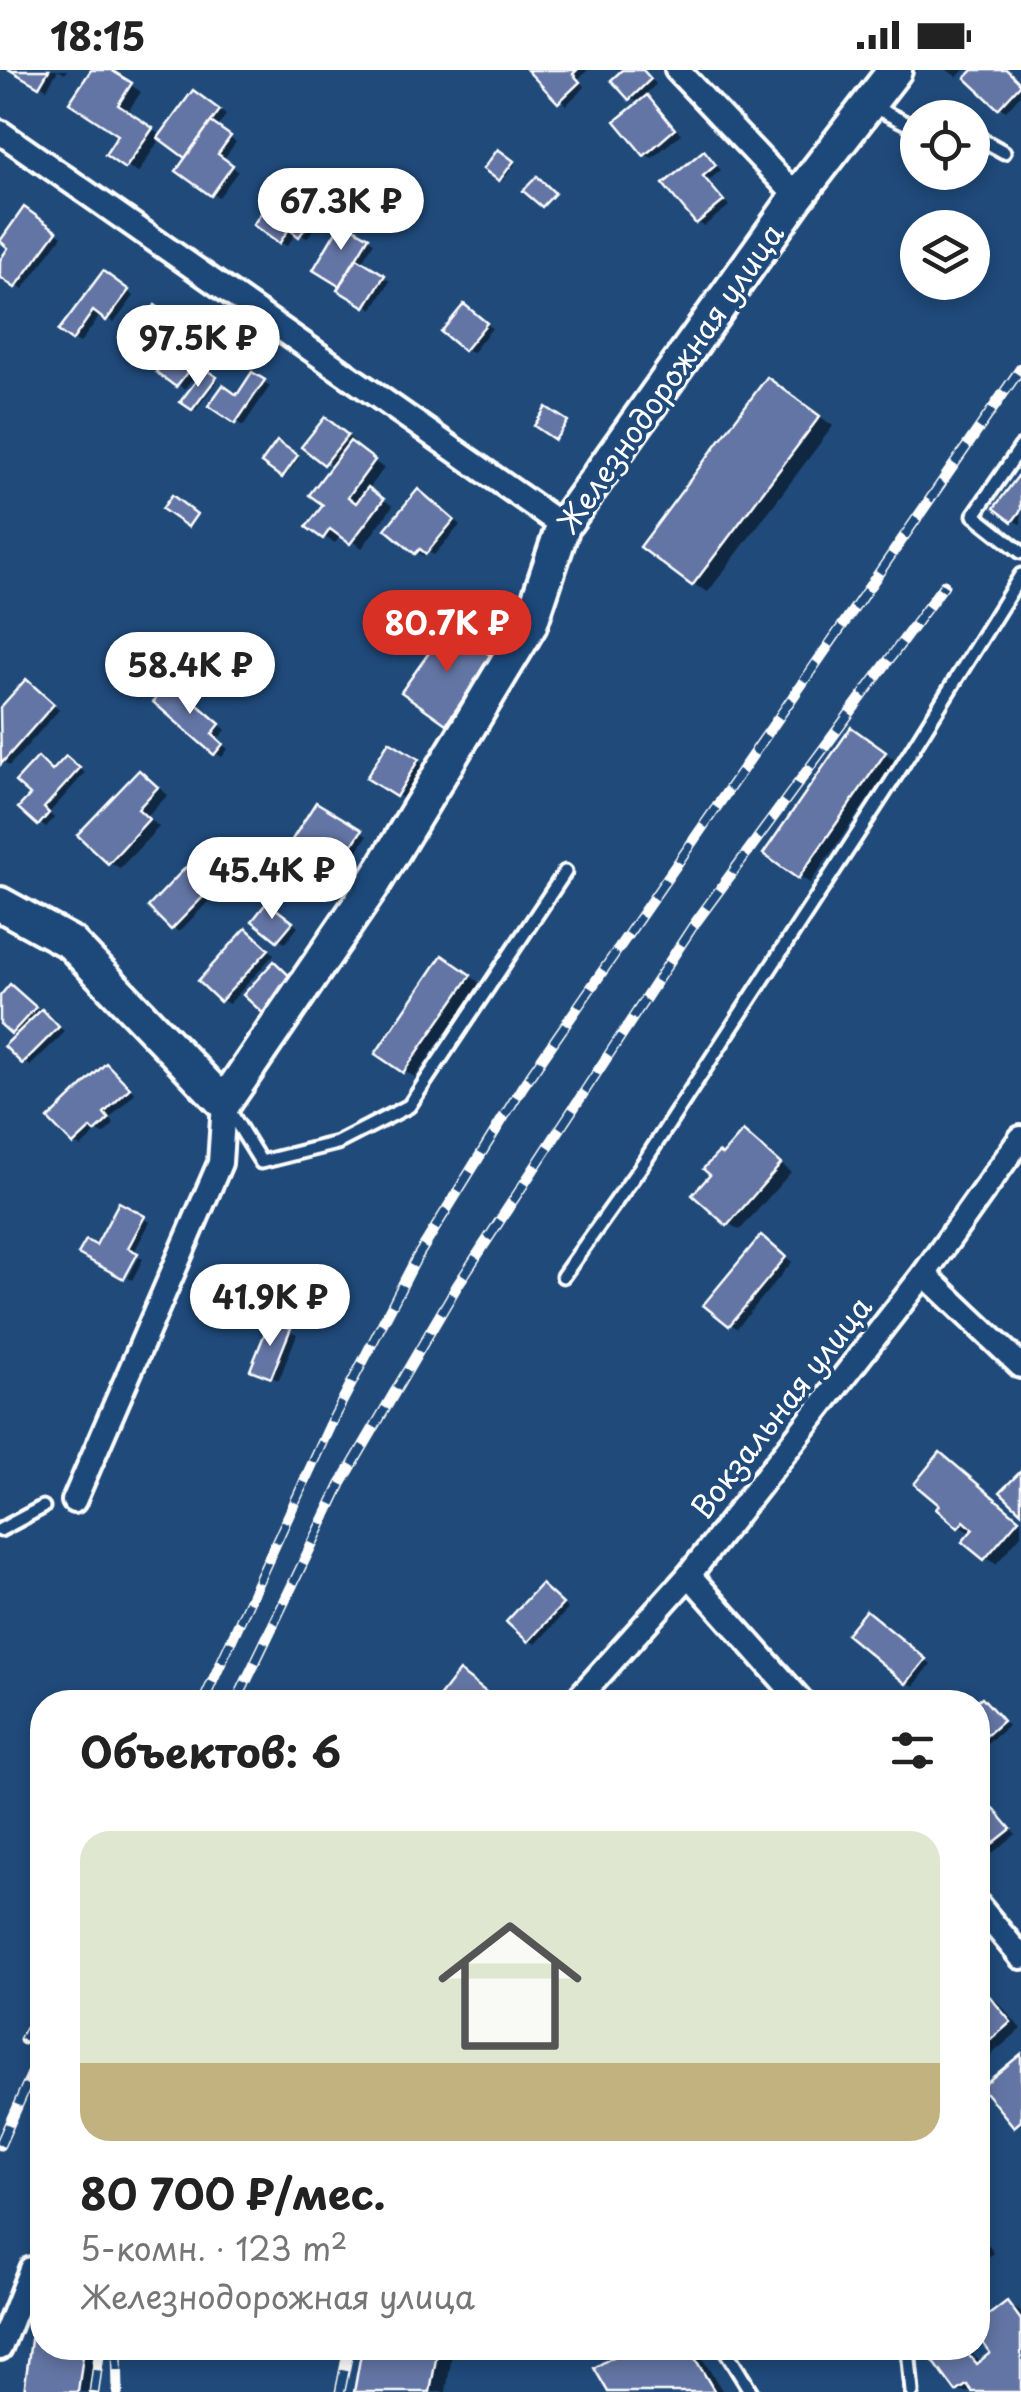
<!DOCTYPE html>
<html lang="ru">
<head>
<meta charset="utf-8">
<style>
  :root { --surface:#fff; --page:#f6f6f6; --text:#222; --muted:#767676; --accent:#d93025 }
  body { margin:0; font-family:"Playpen Sans",sans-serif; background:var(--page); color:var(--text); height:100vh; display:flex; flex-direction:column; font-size:38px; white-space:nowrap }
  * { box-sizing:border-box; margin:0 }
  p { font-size:32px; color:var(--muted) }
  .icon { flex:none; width:55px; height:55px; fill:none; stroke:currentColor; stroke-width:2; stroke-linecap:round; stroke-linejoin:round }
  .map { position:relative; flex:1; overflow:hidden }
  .sheet { position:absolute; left:30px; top:1620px; width:960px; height:670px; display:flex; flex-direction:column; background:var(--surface); border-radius:40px; box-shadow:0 5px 15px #0003 }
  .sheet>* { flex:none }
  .buttons { position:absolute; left:900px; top:30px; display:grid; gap:20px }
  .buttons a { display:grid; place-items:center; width:90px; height:90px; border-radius:50%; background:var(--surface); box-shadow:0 5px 15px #0003; font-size:50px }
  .price { position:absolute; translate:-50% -85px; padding:0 22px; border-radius:35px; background:#fff; color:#222; font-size:32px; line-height:65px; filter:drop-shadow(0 2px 5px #0008) }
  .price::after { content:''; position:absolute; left:50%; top:60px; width:30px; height:22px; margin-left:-15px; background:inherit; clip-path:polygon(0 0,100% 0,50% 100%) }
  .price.active { background:var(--accent); color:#fff }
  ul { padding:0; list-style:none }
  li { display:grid; align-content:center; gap:20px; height:530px; padding:0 50px }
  li span { display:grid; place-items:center; height:310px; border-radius:30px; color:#555 }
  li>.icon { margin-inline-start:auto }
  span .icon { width:180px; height:180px; fill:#fffc; stroke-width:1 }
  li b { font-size:42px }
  h2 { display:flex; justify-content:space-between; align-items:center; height:120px; padding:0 50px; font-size:42px }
  .status { display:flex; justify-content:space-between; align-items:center; height:70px; padding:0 50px; background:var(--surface); direction:ltr }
  .status svg { height:28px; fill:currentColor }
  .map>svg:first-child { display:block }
  .shadow { fill:#0007 }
  .building { fill:#6374a4; stroke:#fff; stroke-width:2.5 }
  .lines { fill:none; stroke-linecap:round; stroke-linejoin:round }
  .lane-casing { stroke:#fff; stroke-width:19 }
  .street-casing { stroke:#fff; stroke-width:30 }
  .secondary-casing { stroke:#fff; stroke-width:40 }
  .lane { stroke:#1f4a7a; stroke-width:11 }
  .street { stroke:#1f4a7a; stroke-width:22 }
  .secondary { stroke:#1f4a7a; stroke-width:32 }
  .rail-casing { stroke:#fff; stroke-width:11 }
  .rail { stroke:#1f4a7a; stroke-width:8; stroke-dasharray:22; stroke-linecap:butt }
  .labels { text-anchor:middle; stroke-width:8; stroke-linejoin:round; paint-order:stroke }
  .street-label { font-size:30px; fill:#fff; stroke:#1f4a7a }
</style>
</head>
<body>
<div class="status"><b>18:15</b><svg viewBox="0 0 49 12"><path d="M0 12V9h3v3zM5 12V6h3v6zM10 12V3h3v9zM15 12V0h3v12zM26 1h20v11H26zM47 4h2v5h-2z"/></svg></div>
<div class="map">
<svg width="1021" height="2322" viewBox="0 0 1021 2322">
  <rect width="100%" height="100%" fill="#1f4a7a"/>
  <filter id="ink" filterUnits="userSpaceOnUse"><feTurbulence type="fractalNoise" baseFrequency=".01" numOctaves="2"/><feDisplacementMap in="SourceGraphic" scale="20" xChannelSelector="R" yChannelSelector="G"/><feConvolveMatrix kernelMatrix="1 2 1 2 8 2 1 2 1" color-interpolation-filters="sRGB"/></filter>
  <g filter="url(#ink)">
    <g class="shadow">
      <path d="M14,0H67L65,4L58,0L47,19Z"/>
      <path d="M94,0H109L141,22L127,43L162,66L201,27L226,45L217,58L236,72L223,90L238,101L219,127L212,124L189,87L161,67L138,103L108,84L121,64Z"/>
      <path d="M531,0H588L578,9L585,17L566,35Z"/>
      <path d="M626,0H643L656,14L644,26L654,32L681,64L652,88L645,84L640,33L630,28Z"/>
      <path d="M947,0H964L957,7Z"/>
      <path d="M976,0H1007L1021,13V24L1006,41L999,37Z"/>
      <path d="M498,82L515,94L503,110L487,99Z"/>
      <path d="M704,83L721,100L708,111L729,136L704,156L697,153Z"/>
      <path d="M304,130L324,145L307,168L297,162L287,176L280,172L283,144Z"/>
      <path d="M32,145L62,166L23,219L0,203V194Z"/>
      <path d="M343,154L374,172L361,193L390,211L373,239L316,200Z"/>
      <path d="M110,208L134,226L114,253L101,244L80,273L73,269Z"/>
      <path d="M471,241L492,258L472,283L465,279Z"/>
      <path d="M162,242L191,262L178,281L201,298L184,319L129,277Z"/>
      <path d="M205,302L218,310L196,340L184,331Z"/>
      <path d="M253,305L270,316L243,356L212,336L238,327Z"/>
      <path d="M783,319L833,356L708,522L693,514Z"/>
      <path d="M333,354L354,371L350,375L384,398L368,420L393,436L362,478L342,464L335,473L324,467L333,397L305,376Z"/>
      <path d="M277,374L299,388L285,407L264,392Z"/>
      <path d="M1021,406V453L1020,454L1013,450Z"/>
      <path d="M425,426L460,455L434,485L428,482L424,486L417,482L389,458Z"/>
      <path d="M449,559L503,595L458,659L404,622Z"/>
      <path d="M26,612L59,640L9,696L0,690V642Z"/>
      <path d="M178,619L226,660L217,670L228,679L222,687L215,683Z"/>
      <path d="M862,667L895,690L810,813L766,784Z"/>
      <path d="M390,674L425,695L404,729L369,708Z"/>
      <path d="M74,693L85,703L49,743L54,748L46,757L39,754L54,703Z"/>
      <path d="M140,703L168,725L147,746L159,757L120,798L109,792Z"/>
      <path d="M317,735L367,766L346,799L320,781L314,789L291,775Z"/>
      <path d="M214,783L236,803L179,862L173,858Z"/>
      <path d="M275,839L298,857L285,873L278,869Z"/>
      <path d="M253,865L274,884L229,934L222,930Z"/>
      <path d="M454,895L480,913L415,1007L404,1001Z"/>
      <path d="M18,921L65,962L30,996L23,992L18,965L0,951V930Z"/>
      <path d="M113,1000L135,1023L110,1048L114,1054L104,1064L98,1061L81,1077L74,1073Z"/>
      <path d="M744,1064L791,1102L740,1160L729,1154Z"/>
      <path d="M120,1136L150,1152L133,1184L97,1178Z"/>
      <path d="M768,1172L792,1192L737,1258L731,1254Z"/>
      <path d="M139,1187L143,1189L132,1210L128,1208Z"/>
      <path d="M272,1253L297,1264L279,1310L260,1303Z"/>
      <path d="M941,1385L1021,1450V1465L996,1494L986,1488L973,1464L959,1456Z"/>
      <path d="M548,1521L568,1539L536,1574L529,1570Z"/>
      <path d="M873,1547L931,1594L914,1616L907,1612Z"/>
      <path d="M460,1605L492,1628L488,1632H438Z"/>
      <path d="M982,1630L1008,1656L980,1680L978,1633Z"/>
      <path d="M993,1741L1016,1764L990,1785L978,1775V1754Z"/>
      <path d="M987,1925L998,1932L1021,1959L978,1996V1933Z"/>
      <path d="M978,2161L994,2183L978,2195Z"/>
      <path d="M1007,2234L1021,2242V2322H960L934,2288L949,2278H967L981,2293L994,2284L978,2262V2256Z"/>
      <path d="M37,2242L42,2243V2278H95L89,2322H26Z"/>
      <path d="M364,2278H453L446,2322H357Z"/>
      <path d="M633,2278H696L723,2322H611L597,2299Z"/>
    </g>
    <g class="building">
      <path d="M10,0H49L39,17Z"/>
      <path d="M91,0H111L132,13L118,35L153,58L125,99L105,85L118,65L69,33Z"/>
      <path d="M527,0H577L573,4L580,12L558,33Z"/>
      <path d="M622,0H643L651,9L629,30L611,10Z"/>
      <path d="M973,0H1007L1021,14L998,39L965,8Z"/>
      <path d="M193,20L220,40L185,88L158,68Z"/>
      <path d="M647,25L675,59L644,86L615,51Z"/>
      <path d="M211,52L231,66L218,84L233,95L211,126L176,101Z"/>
      <path d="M498,79L514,91L499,111L483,99Z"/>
      <path d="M704,80L716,95L703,106L724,131L696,154L663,114Z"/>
      <path d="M537,106L555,123L542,137L523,121Z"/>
      <path d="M296,122L319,139L299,167L289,159L279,174L253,155L269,132L282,141Z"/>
      <path d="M24,137L57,161L15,218L0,207V190L8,178L0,171Z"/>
      <path d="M342,151L369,167L339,216L313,200Z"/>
      <path d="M357,188L385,205L365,237L337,220Z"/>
      <path d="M103,201L129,220L106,251L93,241L72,271L58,261Z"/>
      <path d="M464,234L487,253L464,281L441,262Z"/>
      <path d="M155,235L185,257L156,299L126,278Z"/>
      <path d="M175,277L195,292L176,317L156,302Z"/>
      <path d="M205,299L217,307L192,340L180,332Z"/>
      <path d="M252,302L265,310L235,354L208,336L223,315L237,325Z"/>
      <path d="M767,307L820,346L692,516L640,477Z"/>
      <path d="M546,337L568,351L555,370L534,356Z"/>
      <path d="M325,347L348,365L324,395L301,377Z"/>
      <path d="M277,371L298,385L282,408L261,393Z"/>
      <path d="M350,371L375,390L348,427L356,433L368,417L384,429L350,474L330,459L323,469L306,457L323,435L309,425Z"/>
      <path d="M1021,402V440L1012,452L994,438Z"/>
      <path d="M418,419L454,450L426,484L420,479L415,484L385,459Z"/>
      <path d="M172,425L197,444L188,457L162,439Z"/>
      <path d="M448,556L493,587L446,654L401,622Z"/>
      <path d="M26,609L54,634L1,694L0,638Z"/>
      <path d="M171,612L220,654L212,664L223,674L214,685L153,632Z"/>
      <path d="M851,657L886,682L798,809L763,784Z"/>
      <path d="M389,671L419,689L396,727L366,708Z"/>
      <path d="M66,686L80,698L44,738L49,743L38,756L18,738L30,725L15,712L38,687L52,701Z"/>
      <path d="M139,700L158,717L138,739L149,749L108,794L77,765Z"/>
      <path d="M316,732L362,760L338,797L313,778L306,787L288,776Z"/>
      <path d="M207,775L231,798L171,860L148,837Z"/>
      <path d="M267,832L293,852L277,871L252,851Z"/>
      <path d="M246,858L269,879L220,932L198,911Z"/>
      <path d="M442,885L471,905L403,1003L375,984Z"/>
      <path d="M274,891L298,914L267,947L243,925Z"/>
      <path d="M10,914L36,937L11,964L0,954V926Z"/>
      <path d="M42,939L59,957L22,994L4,976Z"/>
      <path d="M106,993L130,1018L104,1043L109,1049L95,1062L91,1058L73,1075L48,1049Z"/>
      <path d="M743,1061L781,1094L727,1156L692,1125L710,1105L703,1099L719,1082L722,1085Z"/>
      <path d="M119,1132L145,1146L128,1178L138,1183L124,1209L78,1184L86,1170L96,1175Z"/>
      <path d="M761,1165L786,1187L729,1256L703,1235Z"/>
      <path d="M270,1250L291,1258L271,1308L250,1300Z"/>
      <path d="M940,1382L1019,1449L984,1490L962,1472L973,1459L964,1451L958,1458L936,1439L939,1435L914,1414Z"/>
      <path d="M1021,1401V1442L1000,1422Z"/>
      <path d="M541,1514L563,1534L528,1572L506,1552Z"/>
      <path d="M866,1540L926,1589L906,1614L846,1564Z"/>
      <path d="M459,1601L486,1622L478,1632H435Z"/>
      <path d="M982,1627L1003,1651L978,1673V1632H975Z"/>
      <path d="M993,1738L1011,1759L981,1783L978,1779V1751Z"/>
      <path d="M986,1922L1011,1952L978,1981V1930Z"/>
      <path d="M1021,1984V2051L1014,2057L981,2017Z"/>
      <path d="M1007,2231L1021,2250V2322H972L967,2315L956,2322L931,2288L945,2278H963L976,2294L990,2283L978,2266V2253Z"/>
      <path d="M35,2240L42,2241V2278H84L78,2322H24Z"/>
      <path d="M362,2278H438L430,2322H354Z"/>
      <path d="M628,2278H689L715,2322H608L594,2298Z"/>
    </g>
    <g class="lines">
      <g class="lane-casing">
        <g id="lane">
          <path d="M872,36L918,59"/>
          <path d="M972,64L1004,82"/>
          <path d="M1021,377L974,445L1021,482"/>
          <path d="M227,1037L261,1092L337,1073L409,1036L565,802"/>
          <path d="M563,1206L642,1095L900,699L1021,505"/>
          <path d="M0,1460L43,1437"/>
          <path d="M724,2278L751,2322"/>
          <path d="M908,2278L912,2322"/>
        </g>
      </g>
      <g class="street-casing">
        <g id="street">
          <path d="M677,0L797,127"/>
          <path d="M0,62L563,456"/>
          <path d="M924,1204L1021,1296"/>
          <path d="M74,1431L220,1093L224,1033"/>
          <path d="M689,1505L802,1632"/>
          <path d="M575,1632L689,1505L924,1204L1021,1068"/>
          <path d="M978,1835L1021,1887"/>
          <path d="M0,2278L31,2199L42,2198"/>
        </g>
      </g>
      <g class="secondary-casing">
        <path id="secondary" d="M0,834L71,873L224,1033L373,815L530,555L563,456L797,127L895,0"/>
      </g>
      <use href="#lane" class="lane"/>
      <use href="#street" class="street"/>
      <use href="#secondary" class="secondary"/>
      <g class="rail-casing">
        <g id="rail">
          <path d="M203,1632L333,1349L416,1189L523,1016L1021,298"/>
          <path d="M236,1632L341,1414L457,1216L693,856L944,515"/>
          <path d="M24,1970L42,1937"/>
          <path d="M0,2075L42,1981"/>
          <path d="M117,2278L118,2322"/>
          <path d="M94,2322L100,2278"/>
          <path d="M340,2322L349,2278"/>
        </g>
      </g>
      <use href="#rail" class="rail"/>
    </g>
  </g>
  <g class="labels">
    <g class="street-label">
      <text transform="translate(671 309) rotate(-55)" y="10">Железнодорожная улица</text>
      <text transform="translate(782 1338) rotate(-52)" y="10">Вокзальная улица</text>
    </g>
  </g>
</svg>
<div class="buttons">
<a><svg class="icon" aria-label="locate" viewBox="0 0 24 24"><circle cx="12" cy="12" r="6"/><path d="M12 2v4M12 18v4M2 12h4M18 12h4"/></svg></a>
<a><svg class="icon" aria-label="layers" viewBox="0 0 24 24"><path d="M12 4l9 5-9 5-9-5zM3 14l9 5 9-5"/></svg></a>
</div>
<b class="price" style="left:341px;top:183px">67.3K ₽</b>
<b class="price" style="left:198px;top:320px">97.5K ₽</b>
<b class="price active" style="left:447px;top:605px">80.7K ₽</b>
<b class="price" style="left:190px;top:647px">58.4K ₽</b>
<b class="price" style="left:272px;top:852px">45.4K ₽</b>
<b class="price" style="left:270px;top:1279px">41.9K ₽</b>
<section class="sheet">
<h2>Объектов: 6<svg class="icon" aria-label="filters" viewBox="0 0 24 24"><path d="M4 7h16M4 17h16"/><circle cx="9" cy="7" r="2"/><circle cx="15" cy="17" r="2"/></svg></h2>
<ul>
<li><span style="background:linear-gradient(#dfe7d0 75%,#c2b280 0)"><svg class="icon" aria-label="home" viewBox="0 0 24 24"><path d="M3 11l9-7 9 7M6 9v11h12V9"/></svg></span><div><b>80 700 ₽/мес.</b><p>5-комн. · 123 m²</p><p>Железнодорожная улица</p></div></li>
</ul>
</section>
</div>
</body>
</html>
